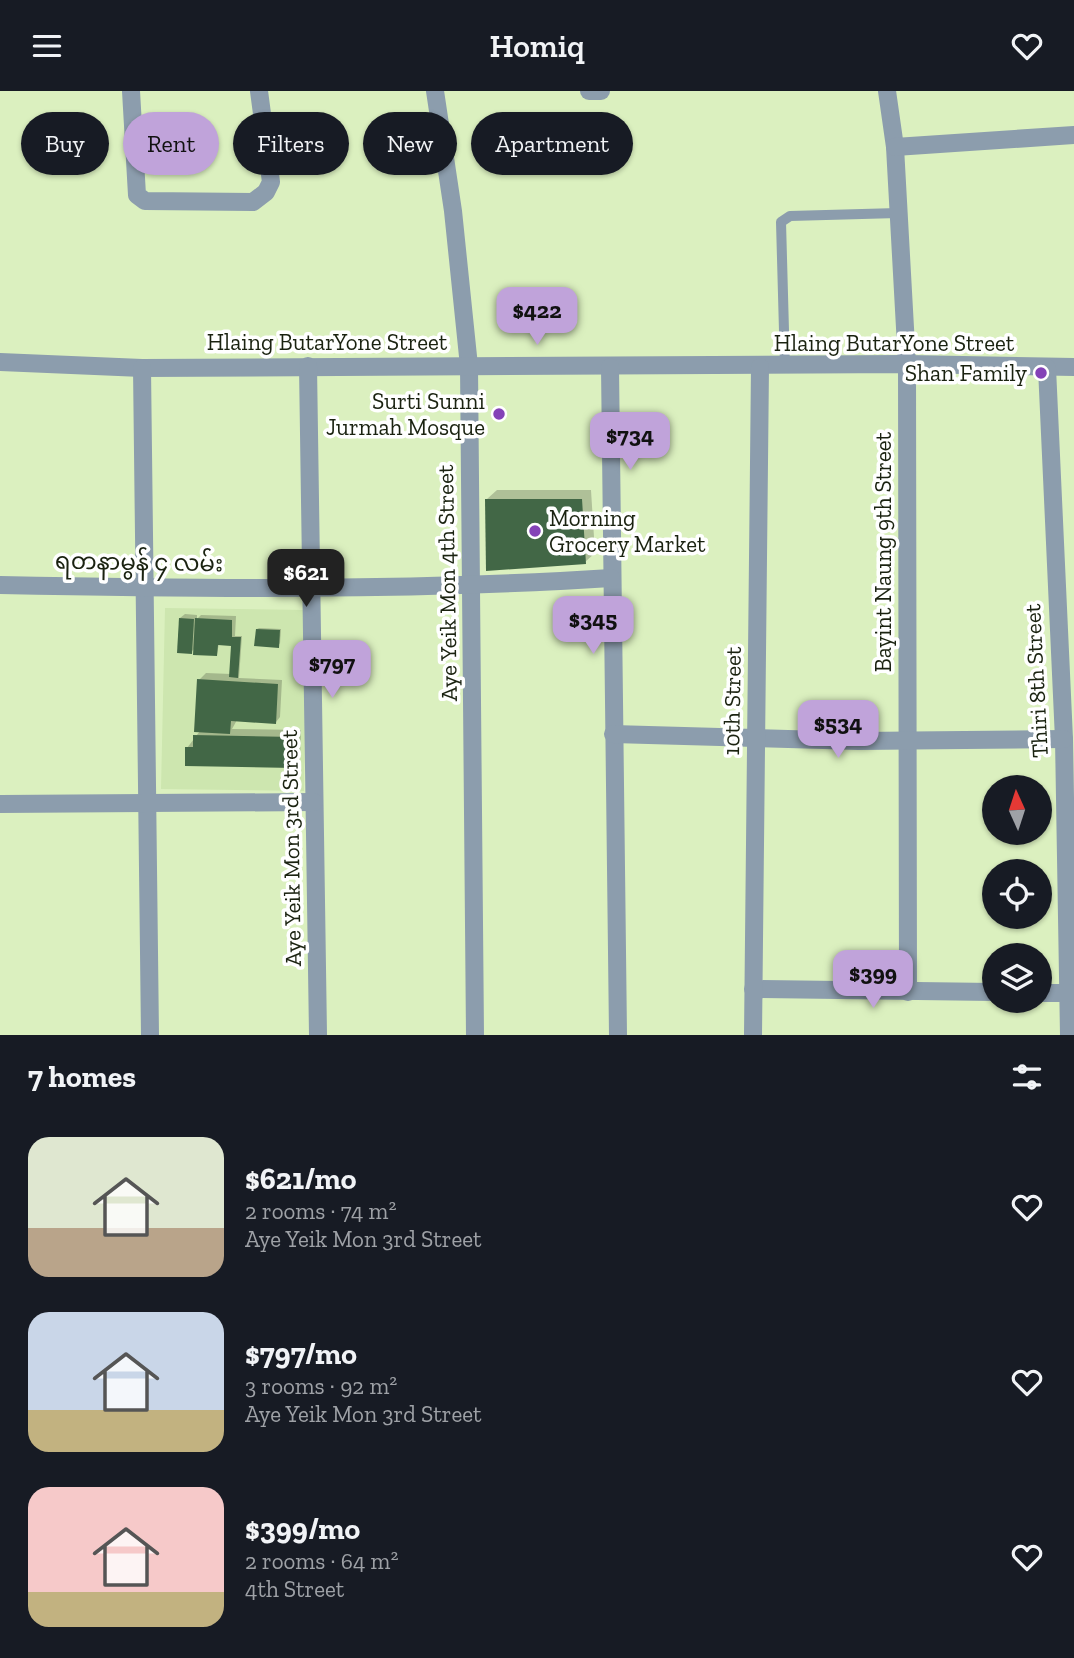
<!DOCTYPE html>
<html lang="en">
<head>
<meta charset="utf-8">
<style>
  :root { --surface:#171b24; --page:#20242c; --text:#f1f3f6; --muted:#9ea1a6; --accent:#c0a3da }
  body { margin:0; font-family:"Zilla Slab","Noto Sans Myanmar",serif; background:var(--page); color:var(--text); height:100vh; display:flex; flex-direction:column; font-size:26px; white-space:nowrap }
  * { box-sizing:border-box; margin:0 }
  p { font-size:23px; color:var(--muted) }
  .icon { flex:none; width:38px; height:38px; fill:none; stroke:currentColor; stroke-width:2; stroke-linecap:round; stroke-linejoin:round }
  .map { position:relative; height:944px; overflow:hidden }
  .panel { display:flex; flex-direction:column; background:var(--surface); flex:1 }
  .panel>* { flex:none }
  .guide { position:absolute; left:21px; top:21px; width:700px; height:63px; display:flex; gap:14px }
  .needle { width:46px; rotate:357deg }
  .buttons { position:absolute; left:982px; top:684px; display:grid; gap:14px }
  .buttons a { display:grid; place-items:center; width:70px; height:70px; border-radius:50%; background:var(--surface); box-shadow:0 2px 5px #0004; font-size:35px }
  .price { position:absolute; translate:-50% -60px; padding:0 16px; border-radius:14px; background:var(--accent); color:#111; font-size:23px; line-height:46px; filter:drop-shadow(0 2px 4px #0008) }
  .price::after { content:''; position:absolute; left:50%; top:42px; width:21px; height:16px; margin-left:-10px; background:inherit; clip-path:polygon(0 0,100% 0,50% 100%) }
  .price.selected { background:#222; color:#fff }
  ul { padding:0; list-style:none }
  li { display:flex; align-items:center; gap:21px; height:175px; padding:0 28px }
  li span { display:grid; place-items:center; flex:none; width:196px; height:140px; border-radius:21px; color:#555 }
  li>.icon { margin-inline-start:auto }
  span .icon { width:84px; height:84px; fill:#fffc; stroke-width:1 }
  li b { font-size:30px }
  h2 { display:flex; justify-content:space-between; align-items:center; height:84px; padding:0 28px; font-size:30px }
  .tag { padding:0 24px; border-radius:32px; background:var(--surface); box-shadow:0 2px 5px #0004; font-size:24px; line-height:63px }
  .tag.selected { background:var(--accent); color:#111 }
  header { display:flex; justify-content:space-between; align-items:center; height:91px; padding:0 28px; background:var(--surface); font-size:32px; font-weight:600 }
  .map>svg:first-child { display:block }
  .built { fill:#cde6af }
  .shadow { fill:#0003 }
  .building { fill:#426746 }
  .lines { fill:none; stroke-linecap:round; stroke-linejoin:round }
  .lane { stroke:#8c9dad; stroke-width:10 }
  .street { stroke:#8c9dad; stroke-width:18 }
  .poi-dot { fill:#8442b7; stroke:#fff; stroke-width:2.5 }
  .labels { text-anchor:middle; stroke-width:7; stroke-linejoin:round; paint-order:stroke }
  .street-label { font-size:23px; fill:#1a2210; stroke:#fff }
  .poi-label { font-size:23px; fill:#1a2210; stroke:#fff; text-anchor:end }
</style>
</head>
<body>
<header><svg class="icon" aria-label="menu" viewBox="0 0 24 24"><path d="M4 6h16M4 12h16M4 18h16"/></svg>Homiq<svg class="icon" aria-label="heart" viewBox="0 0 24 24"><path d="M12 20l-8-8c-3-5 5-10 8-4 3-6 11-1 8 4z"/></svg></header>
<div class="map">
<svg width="1074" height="944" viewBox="0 0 1074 944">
  <rect width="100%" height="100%" fill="#dbf0bf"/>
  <path class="built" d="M165,517L307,519L304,700L161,698Z"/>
  <g class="shadow">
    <path d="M497,399H591L595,462L585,471L487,408Z"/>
    <path d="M185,523L197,524V528L201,524L236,525L235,545H242L239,587L282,589L280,626L276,631L237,629L232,638L301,639L300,668L293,675L187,657L200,640L199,589L206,582L231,583L233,553L219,552L217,563L196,556L191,561L180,527Z"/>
    <path d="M259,537L281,538L280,553L257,538Z"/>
  </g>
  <g class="building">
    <path d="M485,408H582L586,473L486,480Z"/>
    <path d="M179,527L194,528L192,563L177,562Z"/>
    <path d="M195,527L232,529V546H241L238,587L229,586L231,555L218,554L217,565L193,564Z"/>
    <path d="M256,538L280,539L279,557L254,555Z"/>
    <path d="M197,588L278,593L276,633L231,630L230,643L194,641Z"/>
    <path d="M193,644L294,646V677L185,675V656H193Z"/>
  </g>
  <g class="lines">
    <path class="lane" d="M785,276L781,131L790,125L898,122"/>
    <g class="street">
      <path d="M131,0L137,104L145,110L253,111L266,101L271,91L259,0"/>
      <path d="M435,0L453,120L469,275L475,944"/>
      <path d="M589,0H601"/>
      <path d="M887,0L895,56L907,273L908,901"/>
      <path d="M895,56L1074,44"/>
      <path d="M0,271L142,277L907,273L1074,276"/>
      <path d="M308,275L318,944"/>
      <path d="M610,276L618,944"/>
      <path d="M142,277L150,944"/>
      <path d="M1047,277L1064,648L1069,944"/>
      <path d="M0,494C204,498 407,500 611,487"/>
      <path d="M613,643L858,650L1064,648"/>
      <path d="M0,713L314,711"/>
      <path d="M753,898L994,901"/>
      <path d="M1040,902H1069"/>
      <path d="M753,944L760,276"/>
    </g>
  </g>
  <g class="poi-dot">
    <circle cx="1041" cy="282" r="7"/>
    <circle cx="499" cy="323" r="7"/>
    <circle cx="535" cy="440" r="7"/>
  </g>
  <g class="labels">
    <g class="street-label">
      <text x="327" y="259">Hlaing ButarYone Street</text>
      <text x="894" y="260">Hlaing ButarYone Street</text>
      <text transform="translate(883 461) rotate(-90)" y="8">Bayint Naung 9th Street</text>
      <text transform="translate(139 471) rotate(1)" y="8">ရတနာမွန် ၄ လမ်း</text>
      <text transform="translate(447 492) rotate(-91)" y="8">Aye Yeik Mon 4th Street</text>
      <text transform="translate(1036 590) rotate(-93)" y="8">Thiri 8th Street</text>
      <text transform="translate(732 610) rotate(-89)" y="8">10th Street</text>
      <text transform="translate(291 757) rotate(-91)" y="8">Aye Yeik Mon 3rd Street</text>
    </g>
    <g class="poi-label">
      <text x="1027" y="290">Shan Family</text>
      <text x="485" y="318">Surti Sunni<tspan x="485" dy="26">Jurmah Mosque</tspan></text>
      <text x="549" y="435" text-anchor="start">Morning<tspan x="549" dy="26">Grocery Market</tspan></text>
    </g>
  </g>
</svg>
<div class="buttons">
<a><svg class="needle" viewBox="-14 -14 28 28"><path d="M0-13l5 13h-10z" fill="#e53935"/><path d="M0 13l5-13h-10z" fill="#9ea1a6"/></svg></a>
<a><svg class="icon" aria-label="locate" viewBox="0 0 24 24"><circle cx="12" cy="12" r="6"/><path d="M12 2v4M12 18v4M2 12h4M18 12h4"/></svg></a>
<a><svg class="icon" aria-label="layers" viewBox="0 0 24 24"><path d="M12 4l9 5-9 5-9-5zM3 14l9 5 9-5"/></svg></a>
</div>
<b class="price" style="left:537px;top:256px">$422</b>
<b class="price" style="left:630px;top:381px">$734</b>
<b class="price selected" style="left:306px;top:518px">$621</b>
<b class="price" style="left:593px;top:565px">$345</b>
<b class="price" style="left:332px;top:609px">$797</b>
<b class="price" style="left:838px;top:669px">$534</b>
<b class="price" style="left:873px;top:919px">$399</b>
<div class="guide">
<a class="tag">Buy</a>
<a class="tag selected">Rent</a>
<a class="tag">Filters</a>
<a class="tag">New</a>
<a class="tag">Apartment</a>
</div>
</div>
<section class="panel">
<h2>7 homes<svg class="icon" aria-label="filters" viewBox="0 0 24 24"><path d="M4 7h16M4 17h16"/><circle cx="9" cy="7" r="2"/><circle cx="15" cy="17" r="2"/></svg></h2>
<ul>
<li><span style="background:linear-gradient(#dfe7d0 65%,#b9a48a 0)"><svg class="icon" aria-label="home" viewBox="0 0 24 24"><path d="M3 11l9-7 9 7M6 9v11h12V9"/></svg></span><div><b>$621/mo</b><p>2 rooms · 74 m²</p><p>Aye Yeik Mon 3rd Street</p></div><svg class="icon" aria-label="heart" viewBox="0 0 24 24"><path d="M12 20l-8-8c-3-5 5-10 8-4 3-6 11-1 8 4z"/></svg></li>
<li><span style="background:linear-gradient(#c9d6e8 70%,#c2b280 0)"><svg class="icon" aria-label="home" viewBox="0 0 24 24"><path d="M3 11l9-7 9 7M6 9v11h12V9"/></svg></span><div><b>$797/mo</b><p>3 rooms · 92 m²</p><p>Aye Yeik Mon 3rd Street</p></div><svg class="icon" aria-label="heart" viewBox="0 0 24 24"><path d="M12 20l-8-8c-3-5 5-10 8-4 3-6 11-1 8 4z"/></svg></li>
<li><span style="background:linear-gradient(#f6c9c9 75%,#c2b280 0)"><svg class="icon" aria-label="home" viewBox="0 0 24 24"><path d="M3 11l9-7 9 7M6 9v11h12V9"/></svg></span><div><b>$399/mo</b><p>2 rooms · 64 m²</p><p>4th Street</p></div><svg class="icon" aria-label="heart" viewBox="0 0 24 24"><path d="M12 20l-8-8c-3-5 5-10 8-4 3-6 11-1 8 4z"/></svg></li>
</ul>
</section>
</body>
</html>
